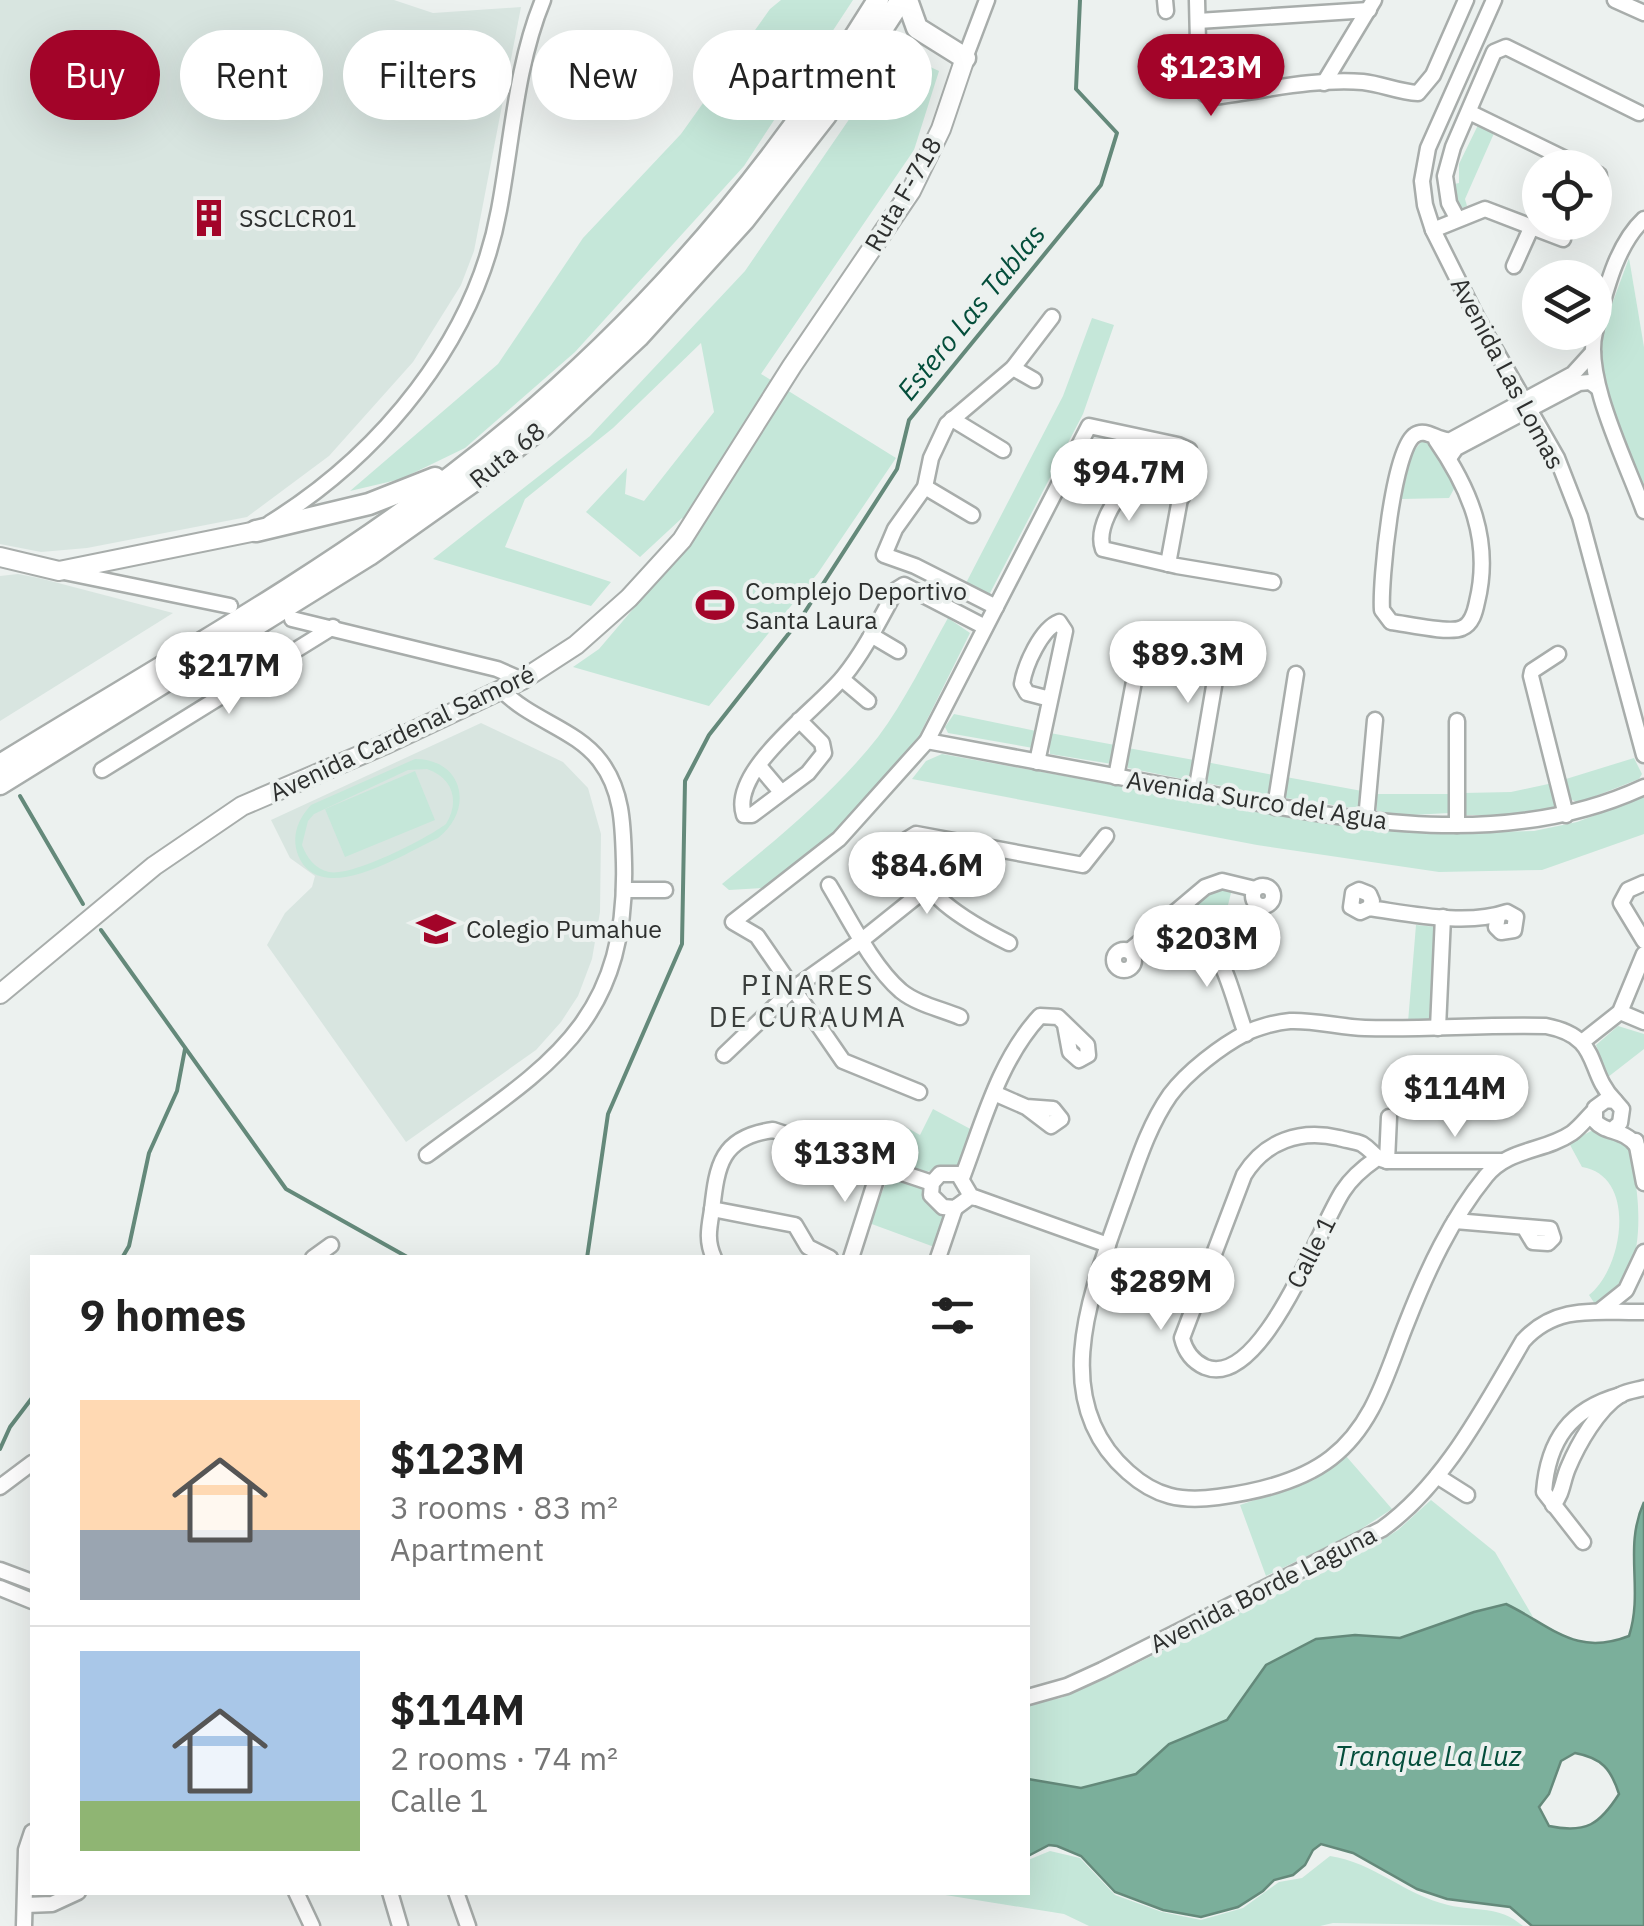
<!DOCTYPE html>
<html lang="en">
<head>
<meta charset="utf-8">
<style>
  :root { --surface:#fff; --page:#f2f2f2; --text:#222; --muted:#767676; --line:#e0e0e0; --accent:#a30429 }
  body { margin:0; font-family:"IBM Plex Sans",sans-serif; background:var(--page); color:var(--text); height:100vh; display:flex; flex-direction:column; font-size:38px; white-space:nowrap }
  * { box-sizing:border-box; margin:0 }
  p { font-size:32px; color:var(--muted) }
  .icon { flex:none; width:55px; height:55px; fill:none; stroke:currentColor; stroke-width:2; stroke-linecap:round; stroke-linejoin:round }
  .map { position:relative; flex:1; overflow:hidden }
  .sheet { position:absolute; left:30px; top:1255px; width:1000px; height:640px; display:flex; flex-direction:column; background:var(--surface); border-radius:0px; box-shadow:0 10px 40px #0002 }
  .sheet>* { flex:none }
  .banner { position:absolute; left:30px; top:30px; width:1000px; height:90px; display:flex; gap:20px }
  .buttons { position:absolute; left:1522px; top:150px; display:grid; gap:20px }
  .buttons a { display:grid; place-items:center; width:90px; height:90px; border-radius:50%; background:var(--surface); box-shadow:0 10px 40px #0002; font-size:50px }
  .price { position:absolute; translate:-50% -85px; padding:0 22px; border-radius:35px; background:#fff; color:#222; font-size:32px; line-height:65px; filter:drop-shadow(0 2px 5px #0008) }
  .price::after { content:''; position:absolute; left:50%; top:60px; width:30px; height:22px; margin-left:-15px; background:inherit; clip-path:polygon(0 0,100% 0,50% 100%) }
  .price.active { background:var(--accent); color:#fff }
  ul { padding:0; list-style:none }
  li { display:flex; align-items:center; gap:30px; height:250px; padding:0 50px }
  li+li { border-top:2px solid var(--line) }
  li span { display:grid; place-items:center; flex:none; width:280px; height:200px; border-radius:0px; color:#555 }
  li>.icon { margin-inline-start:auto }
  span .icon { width:120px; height:120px; fill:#fffc; stroke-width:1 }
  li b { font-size:42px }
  h2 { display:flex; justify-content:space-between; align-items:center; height:120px; padding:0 50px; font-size:42px }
  .chip { padding:0 35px; border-radius:45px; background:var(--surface); box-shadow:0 10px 40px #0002; font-size:35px; line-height:90px }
  .chip.active { background:var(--accent); color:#fff }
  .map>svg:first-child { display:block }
  .built { fill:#d8e5e0 }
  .green { fill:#c5e7d9; fill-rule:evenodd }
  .water { fill:#7baf9b; stroke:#64897a; stroke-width:2.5; fill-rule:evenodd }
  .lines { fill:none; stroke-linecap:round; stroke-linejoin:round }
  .stream { stroke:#64897a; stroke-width:4 }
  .minor-casing { stroke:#a8adab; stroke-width:19 }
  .major-casing { stroke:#a8adab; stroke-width:22 }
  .highway-casing { stroke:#a8adab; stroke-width:25 }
  .minor { stroke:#fff; stroke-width:14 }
  .major { stroke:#fff; stroke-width:18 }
  .highway { stroke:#fff; stroke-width:20 }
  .labels { text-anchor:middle; stroke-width:8; stroke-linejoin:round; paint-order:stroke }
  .street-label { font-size:25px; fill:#2d2f2e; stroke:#ecf1ef }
  .poi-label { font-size:25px; fill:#2d2f2e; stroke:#ecf1ef; text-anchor:start }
  .water-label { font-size:28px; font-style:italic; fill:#044e3b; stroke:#ecf1ef }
  .neighbourhood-label { font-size:28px; letter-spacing:2.5px; fill:#3a3e3c; stroke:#ecf1ef }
</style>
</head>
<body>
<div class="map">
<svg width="1644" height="1926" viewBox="0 0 1644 1926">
  <rect width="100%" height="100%" fill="#ecf1ef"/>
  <g class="built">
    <path d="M0,0H394L433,13L521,7L474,251L461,285L413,362L329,456L247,517L87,548L41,552L0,544Z"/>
    <path d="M18,574L39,578L173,613L0,721V576Z"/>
    <path d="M481,723L563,762L588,788L601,834L600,912L592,959L578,996L561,1022L536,1050L406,1142L267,945L285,913L312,887L315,876L290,858L271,820Z"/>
  </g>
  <g class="green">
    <path d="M781,0H853L744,166L575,352L465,448L401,479L350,491L498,364L583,238L681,134L770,9Z"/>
    <path d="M896,51L939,71L914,150L761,374L896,458L818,573L709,706L573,667L599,649L697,534L682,518L640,557L586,512L627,468L625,494L644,501L714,412L701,343L613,428L525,499L505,547L611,582L591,606L433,559L590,436L745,271Z"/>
    <path d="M1479,123L1495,131L1465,199L1467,206L1462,208L1457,204L1450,185L1459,183V164Z"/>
    <path d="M1629,258L1644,347V488L1603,391L1598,342Z"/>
    <path d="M1092,318L1114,325L1083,414L989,595L966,583L1063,396Z"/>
    <path d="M1422,441L1433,444L1455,487L1449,498L1401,499L1412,453Z"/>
    <path d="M948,618L970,633L919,736L882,782L835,832L763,888L729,890L722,884C777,839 833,794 878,737C905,701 926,657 948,618Z"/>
    <path d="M954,714L1036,731L1033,748L948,733L945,727Z"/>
    <path d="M1050,733L1115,745L1112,764L1050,754Z"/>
    <path d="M1128,748L1194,760L1191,778L1188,780L1128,768Z"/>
    <path d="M942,754L1280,815L1417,833L1534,831L1577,822L1644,797V834L1542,870L1439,872L1257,845L912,779L926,761Z"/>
    <path d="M1634,758L1642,774L1639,779L1578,803L1569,798L1566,779Z"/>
    <path d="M415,759C463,759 475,809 438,838C405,853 320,909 298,855C291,836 298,819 311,805ZM427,769C453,778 460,801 446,824C426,839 352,877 329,872C315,869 307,858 302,845L308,821L314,814L408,770Z"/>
    <path d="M1206,762L1273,775L1271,792L1266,795L1207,783L1204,778Z"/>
    <path d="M415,771L435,820L345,857L325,809Z"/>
    <path d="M1286,777L1362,791L1360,809L1286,798Z"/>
    <path d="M1553,783L1555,807L1516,815H1466L1463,793L1511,792Z"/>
    <path d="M1376,794H1449V813L1412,815L1377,812Z"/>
    <path d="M1222,888L1232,889L1220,937L1199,920L1194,901L1204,893Z"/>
    <path d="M1416,925L1437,927L1433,1023L1408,1022Z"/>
    <path d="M1618,1026L1644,1034V1049L1608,1077L1596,1045Z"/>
    <path d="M933,1109L976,1132L963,1168L947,1165C922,1175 918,1175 892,1163L906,1127L920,1135Z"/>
    <path d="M1591,1131C1605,1132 1618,1133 1626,1145C1632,1152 1632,1165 1634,1174C1642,1213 1644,1293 1595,1304L1589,1295C1623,1269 1638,1176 1582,1167L1569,1143Z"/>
    <path d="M888,1178L923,1188L930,1206L947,1220L937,1248L869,1223Z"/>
    <path d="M1346,1456L1392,1509L1355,1533L1266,1576L1240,1505L1314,1480Z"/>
    <path d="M1431,1500L1495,1552L1533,1617L1506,1604L1474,1611L1400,1638L1355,1635L1316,1639L1266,1665L1227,1720L1168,1744L1136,1774L1081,1788L1028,1779V1704L1061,1698L1107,1678L1363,1552L1398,1530Z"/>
    <path d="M1050,1851L1080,1858L1115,1895L1162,1912L1201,1920L1243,1908L1279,1882L1302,1878L1330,1856C1373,1862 1405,1895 1448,1905C1478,1912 1498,1905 1523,1926L1333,1923L1320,1926H1089L1064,1914L933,1893L1028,1892V1860Z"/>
  </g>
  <path class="water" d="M1644,1502V1926H1532L1510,1907L1447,1899L1417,1889L1353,1853L1321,1844L1313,1850L1305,1865L1293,1875L1274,1880L1263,1891L1238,1907L1201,1917L1163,1910L1115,1892L1081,1856L1057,1846L1049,1845L1028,1856V1779L1081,1788L1136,1774L1169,1744L1227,1720L1266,1665L1316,1639L1355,1635L1400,1638L1474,1612L1506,1604C1552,1626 1575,1657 1629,1636C1644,1589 1623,1548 1644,1502ZM1575,1753C1602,1758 1611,1769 1619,1794C1600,1824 1586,1834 1549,1826L1539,1807L1549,1794L1561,1761Z"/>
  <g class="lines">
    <g class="stream">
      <path d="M20,796L83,904"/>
      <path d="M101,930L286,1189L409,1258"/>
      <path d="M122,1258L129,1246L149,1153L177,1091L185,1049"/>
      <path d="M587,1258L608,1114L682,944L685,781L709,735L801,618L897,469L909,420L1101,185L1117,133L1076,89L1080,0"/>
      <path d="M0,1449L10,1427L32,1398"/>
    </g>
    <g class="minor-casing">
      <g id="minor">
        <path d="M1165,0L1166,11"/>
        <path d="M1197,0L1199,85L1205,94L1213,97C1262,91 1314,78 1363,82C1382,84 1398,92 1418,93L1433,75L1466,0"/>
        <path d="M1494,0L1428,148L1422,181L1425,205L1433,230L1477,318L1557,458L1580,517L1644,755"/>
        <path d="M1615,0L1644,13"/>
        <path d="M1198,21L1369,10"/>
        <path d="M965,58L987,0"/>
        <path d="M1324,83L1374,0"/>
        <path d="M1469,112L1584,168"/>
        <path d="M1595,173L1599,175"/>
        <path d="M1457,218L1449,203L1445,176L1453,147L1494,52L1506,47L1639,113"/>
        <path d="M1433,230L1485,209L1563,239"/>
        <path d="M1514,266L1532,226"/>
        <path d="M1595,331C1605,294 1615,246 1644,219"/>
        <path d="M1595,332C1583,378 1628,465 1644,511"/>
        <path d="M1013,368L1034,380"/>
        <path d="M952,419L1003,450"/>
        <path d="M1436,440C1470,489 1492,541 1477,602C1475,612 1472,624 1462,628C1449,634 1407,624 1391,622L1382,610C1380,582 1393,448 1415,435C1426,427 1438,442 1451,440L1573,374L1593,352"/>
        <path d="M1449,458L1456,448L1579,383L1590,382L1597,387"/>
        <path d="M925,487L972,515"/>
        <path d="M1182,497L1129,486C1113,499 1096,530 1103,549L1177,566L1273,582"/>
        <path d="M270,523C381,454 475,341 499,210C512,141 516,65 543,0"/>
        <path d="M64,572L230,606"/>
        <path d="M996,607L915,566L884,555L895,529L925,487L931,458L947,424L1013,368L1052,317"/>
        <path d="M292,619L497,669L522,680"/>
        <path d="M871,635L898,651"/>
        <path d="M1558,654L1532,671L1531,676L1566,815"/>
        <path d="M842,679L868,701"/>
        <path d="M799,720L822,743L824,753L808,773L752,815H744C729,770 819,708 844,676C865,650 880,619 896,590L904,585L985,627"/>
        <path d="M927,741C1015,758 1102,774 1189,790C1338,818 1500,854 1644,787"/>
        <path d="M1037,762L1065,631L1059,622C1041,629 1025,665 1022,684L1027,693L1050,699"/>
        <path d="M759,766L781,792"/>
        <path d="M102,770L333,627"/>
        <path d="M1116,777L1142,639"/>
        <path d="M1196,792L1219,657"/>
        <path d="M1275,807L1296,674"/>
        <path d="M1366,820L1375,720"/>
        <path d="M1457,825V721"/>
        <path d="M1644,883L1628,890L1621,903L1644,941"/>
        <path d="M829,885C849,918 872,966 901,991C917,1004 941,1009 960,1017"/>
        <circle cx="1263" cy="896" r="10"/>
        <path d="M624,890H665"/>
        <path d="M1369,908L1372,901L1369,894L1359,890L1353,893L1351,907L1360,912L1369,908C1412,914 1466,926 1507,912L1516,917L1514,930L1501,932L1496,927L1498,916"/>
        <path d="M1177,911C1189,926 1205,934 1215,951C1229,975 1236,1007 1246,1034"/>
        <path d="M1009,943C965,921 917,893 903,842L916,834L1083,865L1106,836"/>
        <circle cx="1124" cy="960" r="10"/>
        <path d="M1129,951L1205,887L1222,881L1255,889"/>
        <path d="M1620,1012L1644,1022"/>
        <path d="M1438,1028L1443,917"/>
        <path d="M1582,1042L1620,1012L1644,954"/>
        <path d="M724,1055L793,989L862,940L927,888L941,841"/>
        <path d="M919,1092L843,1061L757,936L733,922L839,839L927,741L1089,426L1178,445L1189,450L1168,564"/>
        <path d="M994,1093L1026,1107L1051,1126L1061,1119L1053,1109L1026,1107"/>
        <path d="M1593,1112C1586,1119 1580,1127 1572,1133C1544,1152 1509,1148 1486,1176C1451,1219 1427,1271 1407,1322C1387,1371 1375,1424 1331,1458C1300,1482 1256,1492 1218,1497C1181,1502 1156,1497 1128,1472C1046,1400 1092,1290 1122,1205C1136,1167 1147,1128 1170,1095C1187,1072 1221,1046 1246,1033C1258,1027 1277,1022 1290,1021C1314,1020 1340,1027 1365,1028C1425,1030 1486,1024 1546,1026C1603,1037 1585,1071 1615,1101"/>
        <path d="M1613,1129L1620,1123L1622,1109L1615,1101L1606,1100L1595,1108V1121C1606,1134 1623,1128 1637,1146"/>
        <path d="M1636,1141L1644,1183"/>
        <path d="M427,1155C544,1068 628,1027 624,863C623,827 623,791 600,761C576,729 530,720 502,690"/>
        <path d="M1376,1159C1363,1168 1352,1177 1343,1191C1319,1227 1262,1390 1205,1367C1192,1361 1185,1351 1182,1338L1244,1175C1265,1141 1300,1129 1339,1138C1345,1140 1356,1141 1362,1144C1373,1151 1374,1158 1387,1161H1501"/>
        <path d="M1387,1161L1389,1117"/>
        <path d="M962,1178C983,1123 999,1060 1040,1016L1058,1017L1087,1045L1088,1055L1079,1060L1070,1052L1065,1025"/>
        <path d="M976,1198L970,1197L955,1208L943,1207L931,1195L932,1183L940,1174H958L971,1196L1108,1245"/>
        <path d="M712,1209L795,1225L808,1247L830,1258"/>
        <path d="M1455,1221L1550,1229L1553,1238L1548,1243L1533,1242L1524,1227"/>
        <path d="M313,1258L331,1245"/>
        <path d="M714,1258C706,1241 709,1228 712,1210C717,1165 721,1137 773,1130L932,1183"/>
        <path d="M851,1258L880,1167"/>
        <path d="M938,1258L955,1208"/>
        <path d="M1601,1310L1626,1290L1644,1252"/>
        <path d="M1437,1476L1467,1495"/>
        <path d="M0,1487L32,1463"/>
        <path d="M1553,1505C1563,1493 1562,1482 1568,1468C1578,1444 1598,1409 1620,1395C1627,1391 1637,1390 1644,1388"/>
        <path d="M1583,1542L1544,1492C1548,1440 1570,1409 1621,1395"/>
        <path d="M0,1570L32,1582"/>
        <path d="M0,1588L32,1601"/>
        <path d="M1028,1697L1067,1686L1102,1670L1382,1529C1445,1484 1484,1407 1523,1341C1557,1303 1599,1313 1644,1312"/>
        <path d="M296,1892L312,1926"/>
        <path d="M390,1892L400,1926"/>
        <path d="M456,1892L468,1926"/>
        <path d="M26,1905L52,1904L78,1892"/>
        <path d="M24,1926L26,1850L32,1832"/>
      </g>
    </g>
    <g class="major-casing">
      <g id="major">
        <path d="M0,557L59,571L256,531"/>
        <path d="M0,994L154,866L242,806L384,745L522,680L576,645L629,598L682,540L792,366L911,191L941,129L965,58"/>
      </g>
    </g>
    <g class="highway-casing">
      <g id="highway">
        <path d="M907,0L917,28L965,58"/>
        <path d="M256,531L369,504L435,478"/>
        <path d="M0,765C152,671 310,584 452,476C623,346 766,183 878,0"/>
        <path d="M0,784L369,555L475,480L543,426L638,337L744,220L826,115L901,0"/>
      </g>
    </g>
    <use href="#minor" class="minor"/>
    <use href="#major" class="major"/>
    <use href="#highway" class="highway"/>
  </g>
  <defs>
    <g id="building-bare" transform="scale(3)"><path d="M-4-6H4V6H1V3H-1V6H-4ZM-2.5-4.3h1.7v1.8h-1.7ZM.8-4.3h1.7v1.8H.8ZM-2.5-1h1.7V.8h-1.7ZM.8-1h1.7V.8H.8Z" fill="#a30429" stroke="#ecf1ef" stroke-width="2.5" paint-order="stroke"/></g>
    <g id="stadium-bare" transform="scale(3)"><path d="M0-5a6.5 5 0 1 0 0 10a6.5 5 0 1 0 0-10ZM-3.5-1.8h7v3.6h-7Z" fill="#a30429" stroke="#ecf1ef" stroke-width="2.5" paint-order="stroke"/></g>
    <g id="school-bare" transform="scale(3)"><path d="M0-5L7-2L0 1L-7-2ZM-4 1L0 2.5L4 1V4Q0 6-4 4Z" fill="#a30429" stroke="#ecf1ef" stroke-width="2.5" paint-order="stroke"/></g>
  </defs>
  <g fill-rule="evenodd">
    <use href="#building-bare" x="209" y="218"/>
    <use href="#stadium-bare" x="715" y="605"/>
    <use href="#school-bare" x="436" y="929"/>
  </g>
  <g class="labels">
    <g class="street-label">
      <text transform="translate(903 194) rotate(-60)" y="9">Ruta F-718</text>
      <text transform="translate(1508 373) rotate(62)" y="9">Avenida Las Lomas</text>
      <text transform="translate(507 455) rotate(-39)" y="9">Ruta 68</text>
      <text transform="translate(402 733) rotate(-25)" y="9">Avenida Cardenal Samoré</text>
      <text transform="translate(1257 800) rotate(9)" y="9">Avenida Surco del Agua</text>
      <text transform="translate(1311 1252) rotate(-63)" y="9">Calle 1</text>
      <text transform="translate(1263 1589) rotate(-27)" y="9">Avenida Borde Laguna</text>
    </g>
    <g class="poi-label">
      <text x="239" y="227">SSCLCR01</text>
      <text x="745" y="600">Complejo Deportivo<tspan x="745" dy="29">Santa Laura</tspan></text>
      <text x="466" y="938">Colegio Pumahue</text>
    </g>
    <g class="water-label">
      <text transform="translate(971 312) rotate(-51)" y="10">Estero Las Tablas</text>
      <text x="1428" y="1766">Tranque La Luz</text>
    </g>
    <g class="neighbourhood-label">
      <text x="808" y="995">PINARES<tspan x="808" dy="32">DE CURAUMA</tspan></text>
    </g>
  </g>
</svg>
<div class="buttons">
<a><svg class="icon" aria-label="locate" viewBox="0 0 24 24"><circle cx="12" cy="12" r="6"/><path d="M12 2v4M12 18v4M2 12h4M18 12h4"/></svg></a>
<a><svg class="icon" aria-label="layers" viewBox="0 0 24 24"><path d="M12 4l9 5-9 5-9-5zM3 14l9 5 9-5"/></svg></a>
</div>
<b class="price active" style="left:1211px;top:119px">$123M</b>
<b class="price" style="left:1129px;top:524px">$94.7M</b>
<b class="price" style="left:1188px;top:706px">$89.3M</b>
<b class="price" style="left:229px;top:717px">$217M</b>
<b class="price" style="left:927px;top:917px">$84.6M</b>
<b class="price" style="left:1207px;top:990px">$203M</b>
<b class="price" style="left:1455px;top:1140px">$114M</b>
<b class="price" style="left:845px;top:1205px">$133M</b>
<b class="price" style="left:1161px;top:1333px">$289M</b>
<div class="banner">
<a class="chip active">Buy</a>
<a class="chip">Rent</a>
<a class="chip">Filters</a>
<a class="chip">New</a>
<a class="chip">Apartment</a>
</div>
<section class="sheet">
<h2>9 homes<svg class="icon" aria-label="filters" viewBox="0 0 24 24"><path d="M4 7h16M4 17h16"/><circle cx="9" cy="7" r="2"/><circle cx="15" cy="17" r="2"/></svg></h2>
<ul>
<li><span style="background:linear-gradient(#ffd9b3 65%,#9aa5b1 0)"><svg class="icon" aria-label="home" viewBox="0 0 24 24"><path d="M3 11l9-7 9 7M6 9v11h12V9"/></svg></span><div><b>$123M</b><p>3 rooms · 83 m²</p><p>Apartment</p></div></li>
<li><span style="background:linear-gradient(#a9c7e8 75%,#8fb573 0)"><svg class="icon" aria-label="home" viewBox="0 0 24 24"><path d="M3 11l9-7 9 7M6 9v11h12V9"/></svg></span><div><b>$114M</b><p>2 rooms · 74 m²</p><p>Calle 1</p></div></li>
</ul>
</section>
</div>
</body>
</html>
